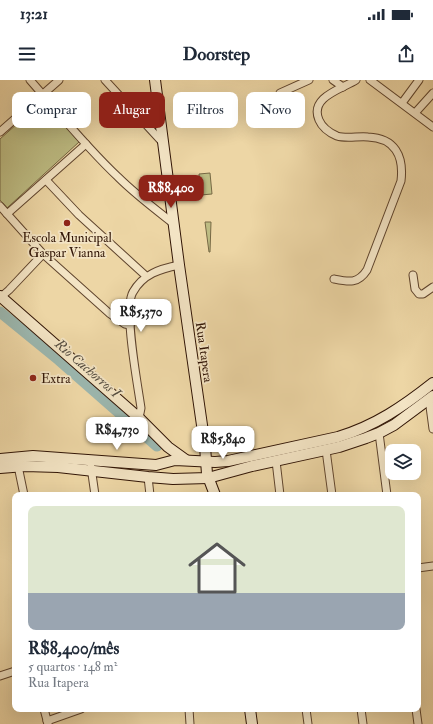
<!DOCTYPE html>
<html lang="pt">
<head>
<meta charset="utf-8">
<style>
  :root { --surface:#fff; --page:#f2f2f3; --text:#1f2937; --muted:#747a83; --accent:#8f2418 }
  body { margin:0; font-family:"IM FELL Double Pica",serif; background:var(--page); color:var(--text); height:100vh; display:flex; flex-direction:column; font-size:15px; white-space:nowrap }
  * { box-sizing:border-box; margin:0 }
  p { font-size:13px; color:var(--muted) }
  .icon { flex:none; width:22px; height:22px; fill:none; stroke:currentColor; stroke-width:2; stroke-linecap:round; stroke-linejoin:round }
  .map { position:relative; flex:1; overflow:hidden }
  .sheet { position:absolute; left:12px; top:412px; width:409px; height:220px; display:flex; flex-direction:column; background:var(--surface); border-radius:8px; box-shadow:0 4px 16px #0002 }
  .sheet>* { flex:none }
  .banner { position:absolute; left:12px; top:12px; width:409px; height:36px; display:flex; gap:8px }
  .controls { position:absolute; left:385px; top:364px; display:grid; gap:8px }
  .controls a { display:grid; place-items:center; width:36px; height:36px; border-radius:8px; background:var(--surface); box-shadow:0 4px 16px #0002; font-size:20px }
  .price { position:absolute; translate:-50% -34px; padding:0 9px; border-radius:8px; background:#fff; color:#222; font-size:13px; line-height:26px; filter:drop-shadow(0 1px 2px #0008) }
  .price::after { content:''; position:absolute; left:50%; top:24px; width:12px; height:9px; margin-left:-6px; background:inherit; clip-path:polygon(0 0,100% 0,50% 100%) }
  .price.selected { background:var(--accent); color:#fff }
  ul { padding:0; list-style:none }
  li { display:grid; align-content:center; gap:8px; height:212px; padding:0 16px }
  li span { display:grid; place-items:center; height:124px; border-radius:8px; color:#555 }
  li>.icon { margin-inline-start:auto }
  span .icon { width:72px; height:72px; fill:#fffc; stroke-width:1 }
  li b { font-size:17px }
  .pill { padding:0 14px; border-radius:8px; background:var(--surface); box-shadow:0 4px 16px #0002; font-size:14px; line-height:36px }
  .pill.selected { background:var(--accent); color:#fff }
  .status { display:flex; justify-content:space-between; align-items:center; height:28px; padding:0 20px; background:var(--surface); direction:ltr }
  .status svg { height:11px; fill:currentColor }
  header { display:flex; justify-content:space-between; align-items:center; height:52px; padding:0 16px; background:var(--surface); font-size:18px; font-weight:700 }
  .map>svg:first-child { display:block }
  .green { fill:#bdbc83; stroke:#766844 }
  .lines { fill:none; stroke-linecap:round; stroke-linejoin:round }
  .river { stroke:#9bb7af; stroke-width:11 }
  .street-casing { stroke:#5f442d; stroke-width:9 }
  .secondary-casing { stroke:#301405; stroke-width:12 }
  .street { stroke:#f3e4c4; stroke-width:7 }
  .secondary { stroke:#f3e4c4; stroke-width:10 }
  .poi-dot { fill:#8f2418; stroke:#f3e4c4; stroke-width:1.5 }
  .labels { text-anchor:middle; stroke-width:3.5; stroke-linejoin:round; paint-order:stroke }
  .poi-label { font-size:13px; fill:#301405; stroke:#f3e4c4 }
  .street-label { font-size:13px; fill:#301405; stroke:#f3e4c4 }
  .water-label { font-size:14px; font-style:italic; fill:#554d40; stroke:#f3e4c4 }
</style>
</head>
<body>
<div class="status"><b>13:21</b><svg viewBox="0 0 49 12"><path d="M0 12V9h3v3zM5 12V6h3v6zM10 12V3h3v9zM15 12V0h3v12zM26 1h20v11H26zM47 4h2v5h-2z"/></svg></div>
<header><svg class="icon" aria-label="menu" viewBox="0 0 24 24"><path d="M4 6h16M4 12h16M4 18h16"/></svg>Doorstep<svg class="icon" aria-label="share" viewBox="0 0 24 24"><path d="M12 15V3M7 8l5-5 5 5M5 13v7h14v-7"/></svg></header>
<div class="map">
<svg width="433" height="644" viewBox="0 0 433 644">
  <rect width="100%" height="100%" fill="#edd6a5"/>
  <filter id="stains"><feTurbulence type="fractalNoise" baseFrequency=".005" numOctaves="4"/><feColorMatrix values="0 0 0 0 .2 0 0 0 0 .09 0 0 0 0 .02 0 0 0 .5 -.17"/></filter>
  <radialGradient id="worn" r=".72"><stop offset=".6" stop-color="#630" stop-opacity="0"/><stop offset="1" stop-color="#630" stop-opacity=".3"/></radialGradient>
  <g class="green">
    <path d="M44,20L79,62L7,128L0,120V59Z"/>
    <path d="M210,93L212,114L201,115L199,94Z"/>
    <path d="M205,142H211L210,172H209Z"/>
  </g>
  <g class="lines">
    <path class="river" d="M0,232L59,280L157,366"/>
    <g class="street-casing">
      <g id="street">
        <path d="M30,0C59,33 86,67 118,97C135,114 155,129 174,144"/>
        <path d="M105,0L163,63"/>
        <path d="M333,0L343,7"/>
        <path d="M370,0L433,47"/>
        <path d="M280,13L309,0"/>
        <path d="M402,23L419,0"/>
        <path d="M415,33L433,13"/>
        <path d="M0,52L59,0"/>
        <path d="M46,100L79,135L146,196"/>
        <path d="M0,126L43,174L109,233L125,244L130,245"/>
        <path d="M7,134L86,64"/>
        <path d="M413,195L415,209L419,214H423L433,207"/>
        <path d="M334,199C349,202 358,204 367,190L401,101C404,76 395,58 368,57C358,56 346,59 337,56C330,53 322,47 319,40C309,17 342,9 356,0"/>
        <path d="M0,218L9,210L43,174"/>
        <path d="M429,319L433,349"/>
        <path d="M139,338L141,328C138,306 123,228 133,212C143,194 160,189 179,185"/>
        <path d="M379,353L387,415"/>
        <path d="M326,370L332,415"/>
        <path d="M276,381L280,415"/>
        <path d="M18,386L24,415"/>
        <path d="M91,387L95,415"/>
        <path d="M148,397L150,415"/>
        <path d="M418,488L433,486"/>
        <path d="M0,596L15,591"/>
        <path d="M44,629L48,644"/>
        <path d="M189,629L190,644"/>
        <path d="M306,629L308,644"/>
        <path d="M361,629L363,644"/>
        <path d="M416,629L418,644"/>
        <path d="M47,641L81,629"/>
      </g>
    </g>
    <g class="secondary-casing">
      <g id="secondary">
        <path d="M155,0L179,185L205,366L207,394L215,415"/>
        <path d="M0,216L139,338L168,367L186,380"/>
        <path d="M0,379L33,376L156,385L175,380L215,382L228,381L338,357C375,346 404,326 433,303"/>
        <path d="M0,388L25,386L58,387L148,397L173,399L208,398L252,386L339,367L366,358L379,353L394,345L433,316"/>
        <path d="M250,629L252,644"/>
      </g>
    </g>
    <use href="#street" class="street"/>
    <use href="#secondary" class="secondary"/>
  </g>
  <g class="poi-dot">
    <circle cx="67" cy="143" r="4"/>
    <circle cx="33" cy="298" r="4"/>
  </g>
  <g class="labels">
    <g class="poi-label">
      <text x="67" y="162">Escola Municipal<tspan x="67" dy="15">Gaspar Vianna</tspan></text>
      <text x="41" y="303" text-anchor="start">Extra</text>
    </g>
    <g class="street-label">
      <text transform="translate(205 272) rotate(82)" y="5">Rua Itapera</text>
    </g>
    <g class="water-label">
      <text transform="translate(88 288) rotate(41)" y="5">Rio Cachorros I</text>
    </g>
  </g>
  <rect width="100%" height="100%" filter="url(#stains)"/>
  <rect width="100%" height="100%" fill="url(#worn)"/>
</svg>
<div class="controls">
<a><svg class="icon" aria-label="layers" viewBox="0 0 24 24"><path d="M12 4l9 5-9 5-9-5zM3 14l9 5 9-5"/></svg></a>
</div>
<b class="price selected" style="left:171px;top:129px">R$8,400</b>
<b class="price" style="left:141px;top:253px">R$5,370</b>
<b class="price" style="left:117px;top:371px">R$4,730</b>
<b class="price" style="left:223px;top:380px">R$5,840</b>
<div class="banner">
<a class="pill">Comprar</a>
<a class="pill selected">Alugar</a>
<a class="pill">Filtros</a>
<a class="pill">Novo</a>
</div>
<section class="sheet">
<ul>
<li><span style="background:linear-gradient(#dfe7d0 70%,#9aa5b1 0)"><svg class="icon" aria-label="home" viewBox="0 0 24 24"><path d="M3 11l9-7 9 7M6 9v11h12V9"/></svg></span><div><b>R$8,400/mês</b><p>5 quartos · 148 m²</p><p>Rua Itapera</p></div></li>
</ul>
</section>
</div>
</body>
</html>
